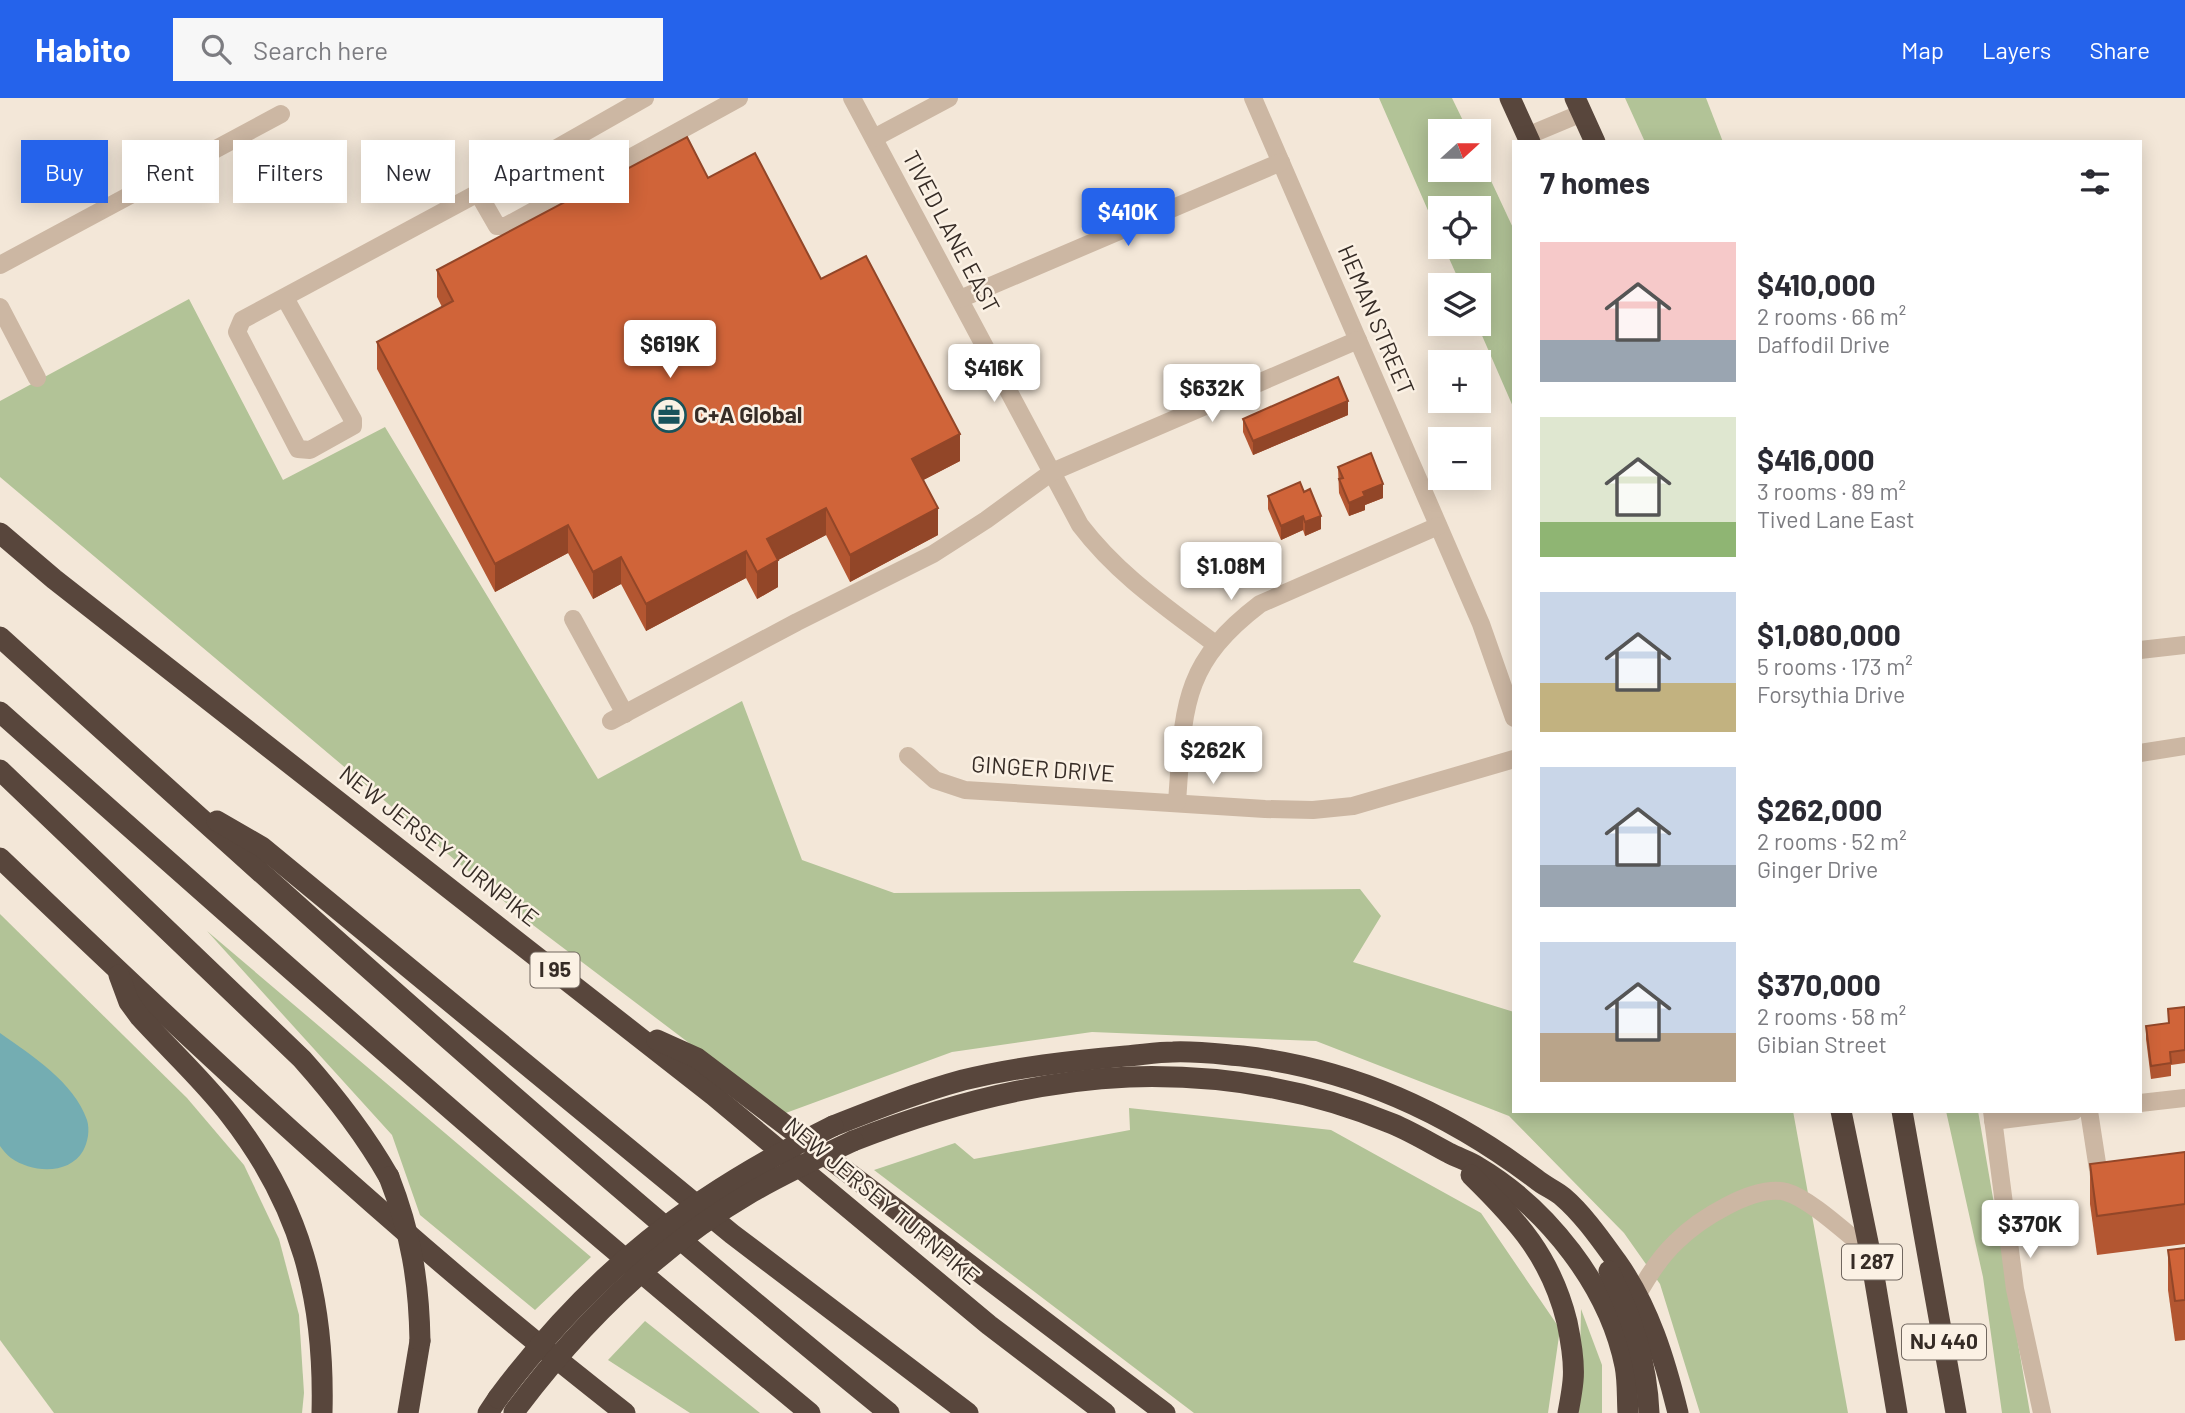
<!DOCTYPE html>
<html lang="en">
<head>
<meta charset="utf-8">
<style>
  :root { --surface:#fff; --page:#f7f7f7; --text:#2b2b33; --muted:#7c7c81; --accent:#2563eb }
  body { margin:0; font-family:Barlow,sans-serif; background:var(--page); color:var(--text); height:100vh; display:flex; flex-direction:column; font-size:26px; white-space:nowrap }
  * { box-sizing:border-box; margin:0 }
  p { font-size:23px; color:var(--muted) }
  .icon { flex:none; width:38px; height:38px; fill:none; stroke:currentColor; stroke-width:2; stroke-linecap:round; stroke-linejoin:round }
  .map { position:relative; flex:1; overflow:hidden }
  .panel { position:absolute; left:1512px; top:42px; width:630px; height:973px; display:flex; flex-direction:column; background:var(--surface); border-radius:0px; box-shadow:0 4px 18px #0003 }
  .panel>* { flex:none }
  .guide { position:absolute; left:21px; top:42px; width:665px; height:63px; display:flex; gap:14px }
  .needle { width:46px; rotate:69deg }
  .buttons { position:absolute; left:1428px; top:21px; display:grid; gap:14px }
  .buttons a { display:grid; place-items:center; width:63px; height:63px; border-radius:0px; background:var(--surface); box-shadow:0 4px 18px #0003; font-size:35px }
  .price { position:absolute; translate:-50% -60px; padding:0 16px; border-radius:7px; background:#fff; color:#222; font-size:23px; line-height:46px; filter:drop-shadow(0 2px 4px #0008) }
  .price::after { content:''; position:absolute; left:50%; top:42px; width:21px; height:16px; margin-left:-10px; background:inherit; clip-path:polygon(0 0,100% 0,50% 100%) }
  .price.selected { background:var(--accent); color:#fff }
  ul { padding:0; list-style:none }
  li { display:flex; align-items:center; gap:21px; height:175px; padding:0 28px }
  li span { display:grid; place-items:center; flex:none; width:196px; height:140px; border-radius:0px; color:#555 }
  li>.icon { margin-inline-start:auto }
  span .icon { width:84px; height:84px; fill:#fffc; stroke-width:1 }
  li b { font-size:30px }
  h2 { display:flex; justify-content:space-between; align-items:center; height:84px; padding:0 28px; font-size:30px }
  .chip { padding:0 24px; border-radius:0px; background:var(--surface); box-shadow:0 4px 18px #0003; font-size:24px; line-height:63px }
  .chip.selected { background:var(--accent); color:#fff }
  header { display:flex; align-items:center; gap:42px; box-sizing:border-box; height:98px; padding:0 35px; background:var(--accent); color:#fff }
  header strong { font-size:33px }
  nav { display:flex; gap:38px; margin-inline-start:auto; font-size:24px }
  .search { width:490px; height:63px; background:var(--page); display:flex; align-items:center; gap:18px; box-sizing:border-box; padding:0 24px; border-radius:0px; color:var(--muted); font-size:26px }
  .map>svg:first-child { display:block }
  .green { fill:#b2c397 }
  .water { fill:#74adb2 }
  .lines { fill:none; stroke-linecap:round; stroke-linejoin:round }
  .minor { stroke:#ccb7a3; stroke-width:18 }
  .highway { stroke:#58463c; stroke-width:21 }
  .highway-bridge { stroke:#58463c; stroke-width:21 }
  .wall { fill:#b35631 }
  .shaded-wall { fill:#924628 }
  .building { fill:#d06439; stroke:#924628; stroke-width:2 }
  .labels { text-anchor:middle; stroke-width:5; stroke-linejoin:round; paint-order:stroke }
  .shield { fill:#fbf1e4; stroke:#71675f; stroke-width:2 }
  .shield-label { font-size:21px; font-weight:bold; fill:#362c26 }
  .street-label { font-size:23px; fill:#362c26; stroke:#fbf1e4 }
  .poi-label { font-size:23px; font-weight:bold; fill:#362c26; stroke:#fbf1e4; text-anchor:start }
</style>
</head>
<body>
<header>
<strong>Habito</strong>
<div class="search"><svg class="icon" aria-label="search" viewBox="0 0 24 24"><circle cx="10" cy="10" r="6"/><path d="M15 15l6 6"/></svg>Search here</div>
<nav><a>Map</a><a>Layers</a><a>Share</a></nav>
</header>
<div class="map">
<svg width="2185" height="1315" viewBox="0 0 2185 1315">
  <rect width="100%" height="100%" fill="#f3e7d8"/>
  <g class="green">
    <path d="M1379,0H1452L1468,33H1440V72H1479V57L1514,132V311L1477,226L1479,187H1461L1444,149H1479V110H1440V140Z"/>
    <path d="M1625,0H1706L1723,44H1645Z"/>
    <path d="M189,201L283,382L385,329L598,681L742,603L802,762L894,795L1360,791L1381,818L1353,864L1514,914V1013H1793L1848,1315H1700L1660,1186L1624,1135L1509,1018L1316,943L1092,934L952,954L783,1016L525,821L0,379V303Z"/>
    <path d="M0,816L187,1000L244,1067L279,1141L299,1217L304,1295L302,1315H54L0,1242Z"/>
    <path d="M207,833L591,1159L535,1212L420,1117L392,1037Z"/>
    <path d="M1129,1010L1331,1032L1481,1115L1560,1231L1548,1315H1194L874,1072L955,1045L974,1061L1130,1032Z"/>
    <path d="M1946,1013H1978L2030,1315H2002L1983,1179Z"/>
    <path d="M1581,1211L1602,1267V1315H1579Z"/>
    <path d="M645,1223L760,1315H690L608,1262Z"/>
  </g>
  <path class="water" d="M0,935C31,957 74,984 87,1022C90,1032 88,1044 83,1053C69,1077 32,1075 11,1060C7,1057 3,1052 0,1048Z"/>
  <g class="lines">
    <g class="minor">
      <path d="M852,0L1080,427C1118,477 1166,509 1215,546"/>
      <path d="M1253,0L1481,526L1514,620"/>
      <path d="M1527,38L1582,15"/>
      <path d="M874,40L949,0"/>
      <path d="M478,95L645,0"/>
      <path d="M0,167L281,16"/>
      <path d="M285,200L353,322V328L310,352L298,351L237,234L242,222L478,95L497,128H506L739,0"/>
      <path d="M960,201L1281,64"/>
      <path d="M0,209L37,280"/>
      <path d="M573,521L625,616"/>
      <path d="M2140,552L2185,547"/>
      <path d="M611,623L797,524L933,456L986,422L1052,374L1358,242"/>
      <path d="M2140,655L2185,648"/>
      <path d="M908,658L935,682L965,692L1265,711L1313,712L1353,708L1514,661"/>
      <path d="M1177,704C1184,611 1180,567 1260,506L1438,428"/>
      <path d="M2140,1005L2185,1000"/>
      <path d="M1992,1013L2015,1191L2042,1315"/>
      <path d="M2089,1013L2099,1078L2111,1076"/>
      <path d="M1993,1023L2074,1013"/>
      <path d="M1638,1196C1648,1178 1660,1159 1676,1144C1698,1122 1754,1086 1786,1094C1811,1101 1849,1138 1870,1154"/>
    </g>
    <g class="highway">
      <path d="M1510,0L1530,44"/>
      <path d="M1575,0L1595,44"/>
      <path d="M0,435L54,481L713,997L989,1227L1105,1315"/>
      <path d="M0,539C291,803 584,1067 889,1315"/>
      <path d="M0,614C267,851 534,1089 810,1315"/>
      <path d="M0,672L302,961C335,998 364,1035 389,1079"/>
      <path d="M217,723L262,749L732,1136L968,1315"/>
      <path d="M0,760C201,952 405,1144 625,1315"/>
      <path d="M119,877L129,904L140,919C170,952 203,982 230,1017C301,1108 325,1201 322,1315"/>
      <path d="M657,942L697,960L1165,1315"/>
      <path d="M1841,1013L1870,1154L1897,1315"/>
      <path d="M1902,1013L1956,1315"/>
      <path d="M833,1028C876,1011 919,994 963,982C1017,969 1070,963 1126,958C1141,957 1157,954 1173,954C1196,953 1219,956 1242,958C1353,971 1447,1014 1536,1081C1544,1088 1555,1092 1563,1099C1583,1116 1601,1142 1617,1164C1649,1209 1665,1262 1678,1315"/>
      <path d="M853,1043C942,1008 1033,983 1129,979C1220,976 1309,991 1393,1026C1412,1034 1430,1045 1449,1055C1458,1060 1469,1063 1478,1069C1547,1110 1609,1188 1625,1268C1628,1283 1627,1299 1628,1315"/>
      <path d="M1471,1077C1518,1123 1551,1159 1567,1224C1571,1243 1575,1264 1573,1283C1572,1294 1570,1304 1568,1315"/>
      <path d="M1609,1173C1632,1219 1647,1264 1649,1315"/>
      <path d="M408,1315L420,1243"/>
      <path d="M488,1315L498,1300"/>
    </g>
    <g class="highway-bridge">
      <path d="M389,1079C411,1135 419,1183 420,1243"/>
      <path d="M498,1300C593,1173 692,1097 833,1028"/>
      <path d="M514,1314C579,1227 658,1149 752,1094C785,1075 819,1059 853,1043"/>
    </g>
  </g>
  <g class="wall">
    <path d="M708,80L821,181L960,363L923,382L938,437L850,484L826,437L778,462V489L757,501L746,480L646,533L621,486L593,501L568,455L495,494L377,271V244L442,209L437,199V172Z"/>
    <path d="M1348,317L1253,357L1243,334V321Z"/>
    <path d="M1338,369L1383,400L1365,407V412L1349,418L1339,395Z"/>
    <path d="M1268,398L1321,431L1305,438L1303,432L1281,442L1268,411Z"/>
    <path d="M2185,909V965L2171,967V978L2151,981L2146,941V928L2168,925V911Z"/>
    <path d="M2185,1054V1146L2097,1157L2090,1106V1066Z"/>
    <path d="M2185,1150V1242L2175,1243L2168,1192V1152Z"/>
  </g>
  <g class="shaded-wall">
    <path d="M1348,303V317L1253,357V343Z"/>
    <path d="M960,336V363L912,388V361Z"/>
    <path d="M1383,386V400L1365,407V412L1349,418V405L1363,394Z"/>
    <path d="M826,410V437L767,468V441Z"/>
    <path d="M938,410V437L850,484V457Z"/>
    <path d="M1303,418V432L1281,442V428Z"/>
    <path d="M1321,418V431L1305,438V424Z"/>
    <path d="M568,427V455L495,494V466Z"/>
    <path d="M746,453V480L646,533V506Z"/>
    <path d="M621,459V486L593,501V474Z"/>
    <path d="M778,462V489L757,501V474Z"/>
  </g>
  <g class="building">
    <path d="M687,39L708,80L755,55L821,181L866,158L960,336L912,361L938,410L850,457L826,410L767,441L778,462L757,474L746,453L646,506L621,459L593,474L568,427L495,466L377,244L453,203L437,172Z"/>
    <path d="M1338,279L1348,303L1253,343L1243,321Z"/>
    <path d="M1371,355L1383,386L1363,394L1365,398L1349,405L1339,381L1343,380L1338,369Z"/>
    <path d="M1300,384L1304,394L1310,391L1321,418L1305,424L1303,418L1281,428L1268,398Z"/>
    <path d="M2185,909V952L2170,954L2171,965L2151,968L2146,928L2169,925L2168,911Z"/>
    <path d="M2185,1054V1106L2097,1118L2090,1066Z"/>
    <path d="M2185,1150V1202L2175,1203L2168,1152Z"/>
  </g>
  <defs>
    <g id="office-ring" transform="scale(1.75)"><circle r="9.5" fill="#fbf1e4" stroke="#18535b" stroke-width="1.5"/><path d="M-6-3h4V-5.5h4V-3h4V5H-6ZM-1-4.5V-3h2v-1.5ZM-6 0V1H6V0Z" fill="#18535b"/></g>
  </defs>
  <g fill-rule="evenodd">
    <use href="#office-ring" x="669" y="317"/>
  </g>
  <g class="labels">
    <g class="shield">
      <rect x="530.5" y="854.5" width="49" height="35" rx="5"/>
      <rect x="1842" y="1146.5" width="60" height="35" rx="5"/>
      <rect x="1902" y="1226.5" width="84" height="35" rx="5"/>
    </g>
    <g class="shield-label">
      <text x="555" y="879">I 95</text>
      <text x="1872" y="1171">I 287</text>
      <text x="1944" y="1251">NJ 440</text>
    </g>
    <g class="street-label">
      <text transform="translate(951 134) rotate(62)" y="8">TIVED LANE EAST</text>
      <text transform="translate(1376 222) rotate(67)" y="8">HEMAN STREET</text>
      <text transform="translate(1043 671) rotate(4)" y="8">GINGER DRIVE</text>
      <text transform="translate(439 748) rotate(38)" y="8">NEW JERSEY TURNPIKE</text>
      <text transform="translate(882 1103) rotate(40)" y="8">NEW JERSEY TURNPIKE</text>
    </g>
    <g class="poi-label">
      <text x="694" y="325">C+A Global</text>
    </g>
  </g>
</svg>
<div class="buttons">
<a><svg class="needle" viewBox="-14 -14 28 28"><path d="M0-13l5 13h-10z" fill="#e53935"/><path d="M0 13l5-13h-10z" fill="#7c7c81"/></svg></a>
<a><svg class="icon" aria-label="locate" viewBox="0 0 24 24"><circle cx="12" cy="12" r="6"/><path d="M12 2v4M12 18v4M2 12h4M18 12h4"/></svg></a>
<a><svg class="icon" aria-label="layers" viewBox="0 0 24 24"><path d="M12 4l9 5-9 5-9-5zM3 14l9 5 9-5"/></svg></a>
<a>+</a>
<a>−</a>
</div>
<b class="price selected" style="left:1128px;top:150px">$410K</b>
<b class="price" style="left:670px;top:282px">$619K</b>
<b class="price" style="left:994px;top:306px">$416K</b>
<b class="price" style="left:1212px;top:326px">$632K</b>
<b class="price" style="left:1231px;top:504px">$1.08M</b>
<b class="price" style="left:1213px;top:688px">$262K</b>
<b class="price" style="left:2030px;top:1162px">$370K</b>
<div class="guide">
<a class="chip selected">Buy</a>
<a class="chip">Rent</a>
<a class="chip">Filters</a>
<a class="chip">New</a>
<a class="chip">Apartment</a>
</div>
<section class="panel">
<h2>7 homes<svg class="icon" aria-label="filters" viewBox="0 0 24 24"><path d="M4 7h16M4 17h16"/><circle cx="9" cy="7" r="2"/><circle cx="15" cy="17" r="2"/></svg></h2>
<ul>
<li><span style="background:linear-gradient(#f6c9c9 70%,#9aa5b1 0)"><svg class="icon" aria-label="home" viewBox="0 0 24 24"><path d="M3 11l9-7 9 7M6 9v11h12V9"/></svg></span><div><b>$410,000</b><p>2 rooms · 66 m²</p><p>Daffodil Drive</p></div></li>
<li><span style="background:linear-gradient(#dfe7d0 75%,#8fb573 0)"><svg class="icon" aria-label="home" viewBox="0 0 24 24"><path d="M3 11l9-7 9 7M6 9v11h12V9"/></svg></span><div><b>$416,000</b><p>3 rooms · 89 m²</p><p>Tived Lane East</p></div></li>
<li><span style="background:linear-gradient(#c9d6e8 65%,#c2b280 0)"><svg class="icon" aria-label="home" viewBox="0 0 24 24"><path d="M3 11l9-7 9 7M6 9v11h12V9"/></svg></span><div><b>$1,080,000</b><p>5 rooms · 173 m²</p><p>Forsythia Drive</p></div></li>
<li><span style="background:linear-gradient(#c9d6e8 70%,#9aa5b1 0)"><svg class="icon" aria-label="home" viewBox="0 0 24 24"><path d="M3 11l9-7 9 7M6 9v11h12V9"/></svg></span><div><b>$262,000</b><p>2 rooms · 52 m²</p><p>Ginger Drive</p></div></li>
<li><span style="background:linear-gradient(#c9d6e8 65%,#b9a48a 0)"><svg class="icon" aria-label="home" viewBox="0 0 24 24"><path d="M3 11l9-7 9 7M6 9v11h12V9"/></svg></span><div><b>$370,000</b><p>2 rooms · 58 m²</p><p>Gibian Street</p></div></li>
</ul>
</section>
</div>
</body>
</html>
